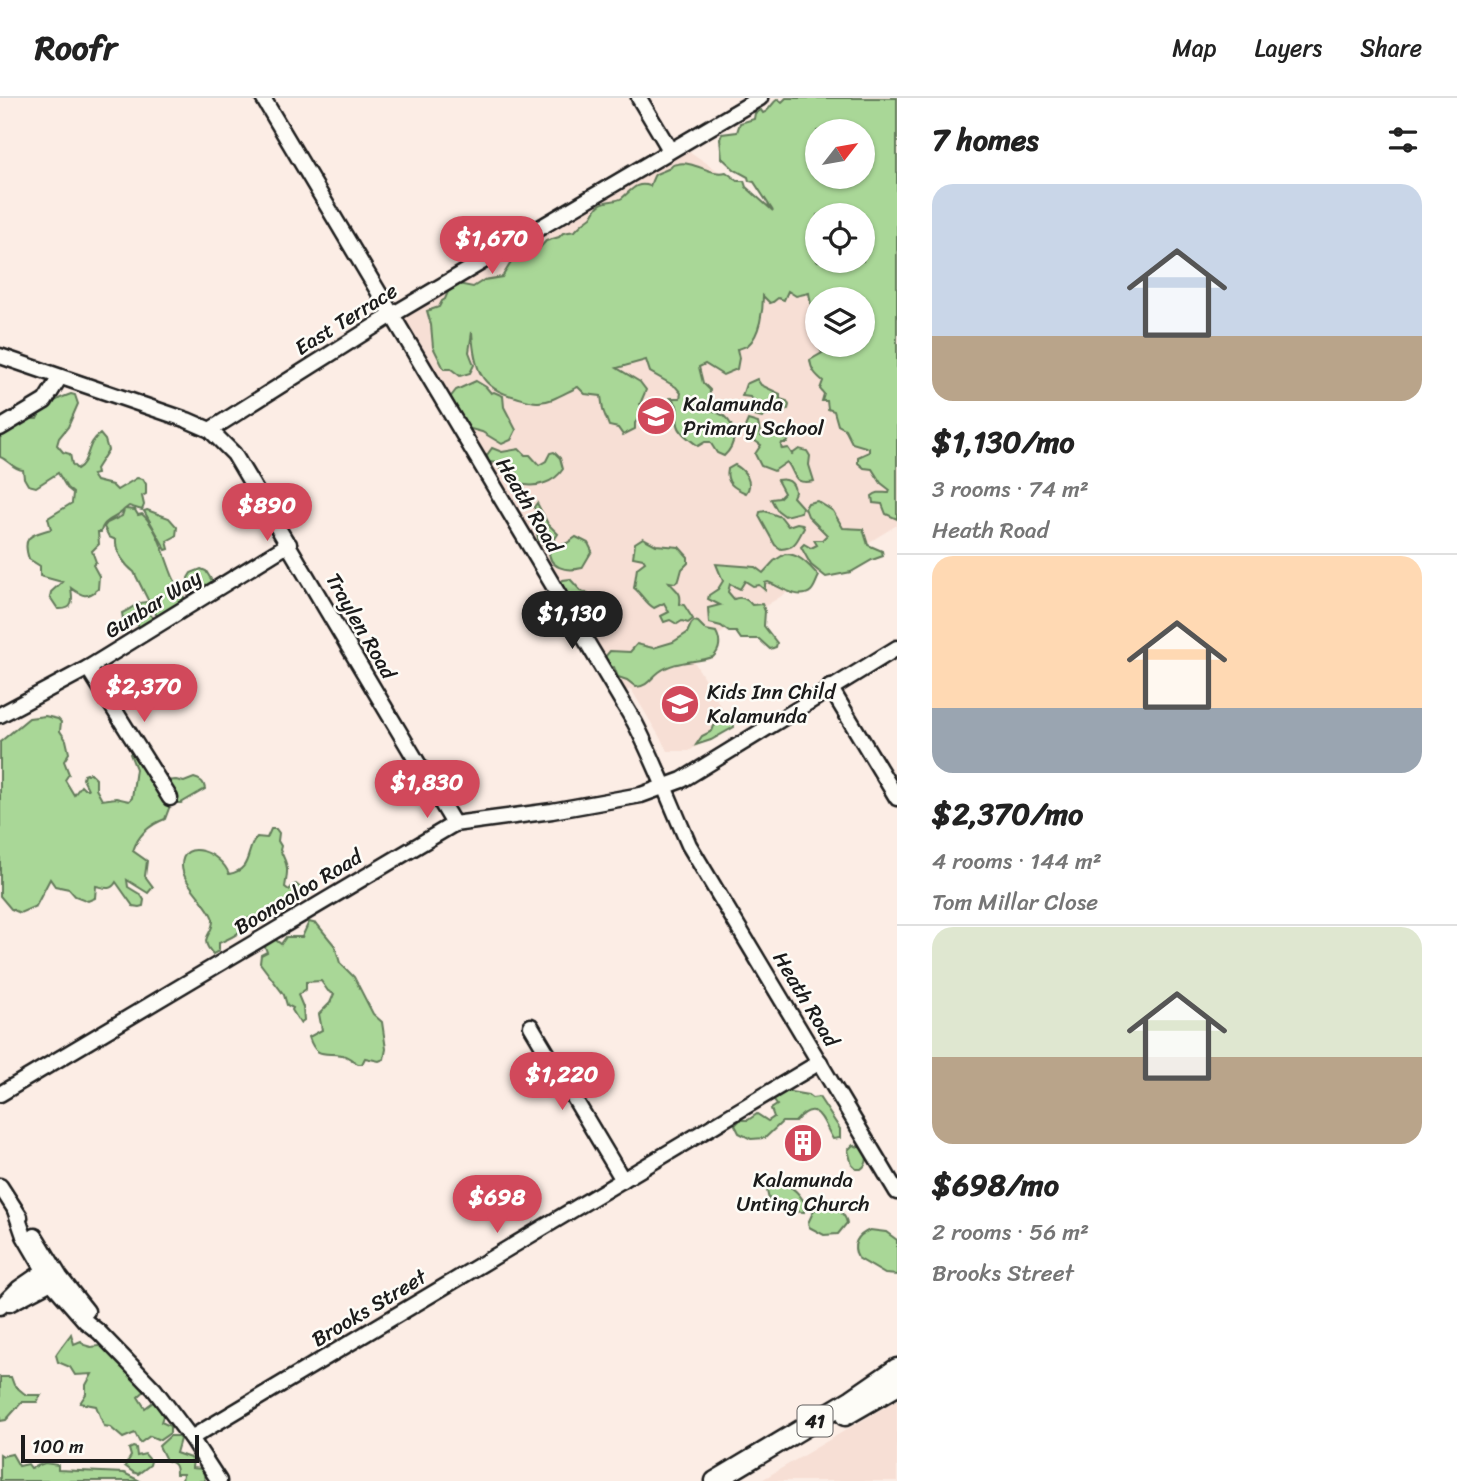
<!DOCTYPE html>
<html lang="en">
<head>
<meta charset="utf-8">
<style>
  :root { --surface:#fff; --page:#f2f2f2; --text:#222; --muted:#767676; --line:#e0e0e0; --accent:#d1495b }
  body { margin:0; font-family:Sriracha,sans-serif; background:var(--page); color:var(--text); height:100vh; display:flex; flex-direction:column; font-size:26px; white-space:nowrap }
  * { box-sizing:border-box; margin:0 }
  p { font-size:23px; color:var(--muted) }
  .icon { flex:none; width:38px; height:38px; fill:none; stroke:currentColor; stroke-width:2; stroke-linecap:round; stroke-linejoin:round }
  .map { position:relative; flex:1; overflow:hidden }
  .details { display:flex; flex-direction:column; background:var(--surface); width:560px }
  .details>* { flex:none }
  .needle { width:46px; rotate:59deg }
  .tools { position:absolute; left:805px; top:21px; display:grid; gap:14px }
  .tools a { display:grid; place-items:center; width:70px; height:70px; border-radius:50%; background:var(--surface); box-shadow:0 2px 5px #0004; font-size:35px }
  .scale { position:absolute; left:21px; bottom:18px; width:178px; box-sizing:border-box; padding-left:7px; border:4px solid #1c1c1c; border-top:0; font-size:19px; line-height:24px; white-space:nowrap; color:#1c1c1c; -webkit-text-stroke:5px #fdfcf7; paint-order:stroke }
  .price { position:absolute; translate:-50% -60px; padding:0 16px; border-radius:24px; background:var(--accent); color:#fff; font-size:23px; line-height:46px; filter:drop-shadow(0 2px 4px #0008) }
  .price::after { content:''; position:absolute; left:50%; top:42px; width:21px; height:16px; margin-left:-10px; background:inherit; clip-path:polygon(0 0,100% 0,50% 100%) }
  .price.on { background:#222; color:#fff }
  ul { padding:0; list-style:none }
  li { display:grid; align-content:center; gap:14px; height:371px; padding:0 35px }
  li+li { border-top:2px solid var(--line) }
  li span { display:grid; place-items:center; height:217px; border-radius:21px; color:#555 }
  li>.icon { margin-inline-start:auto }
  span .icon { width:126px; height:126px; fill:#fffc; stroke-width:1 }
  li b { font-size:30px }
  h2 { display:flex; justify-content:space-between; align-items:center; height:84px; padding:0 35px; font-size:30px }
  header { display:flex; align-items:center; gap:42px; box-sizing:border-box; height:98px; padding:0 35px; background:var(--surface); border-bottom:2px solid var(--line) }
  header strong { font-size:33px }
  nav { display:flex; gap:38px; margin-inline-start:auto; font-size:24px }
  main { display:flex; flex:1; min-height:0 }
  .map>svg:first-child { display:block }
  .built { fill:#f7dfd5 }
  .green { fill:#a9d797; stroke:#627a5a; stroke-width:2; fill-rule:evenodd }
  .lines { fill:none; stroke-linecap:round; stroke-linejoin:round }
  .minor-casing { stroke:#1c1c1c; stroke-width:19 }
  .major-casing { stroke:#1c1c1c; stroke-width:23 }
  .minor { stroke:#fdfcf7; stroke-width:14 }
  .major { stroke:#fdfcf7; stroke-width:18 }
  .labels { text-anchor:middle; stroke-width:5; stroke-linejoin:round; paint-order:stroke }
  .shield { fill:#fdfcf7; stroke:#605f5e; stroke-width:2 }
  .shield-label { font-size:19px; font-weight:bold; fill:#1c1c1c }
  .street-label { font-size:21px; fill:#1c1c1c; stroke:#fdfcf7 }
  .poi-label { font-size:21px; fill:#1c1c1c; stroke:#fdfcf7; text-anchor:start }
</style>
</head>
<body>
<header>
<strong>Roofr</strong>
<nav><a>Map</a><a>Layers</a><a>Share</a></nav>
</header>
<main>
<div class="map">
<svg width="897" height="1383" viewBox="0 0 897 1383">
  <rect width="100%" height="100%" fill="#fcede5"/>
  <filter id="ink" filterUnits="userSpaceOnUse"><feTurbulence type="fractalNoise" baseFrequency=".0143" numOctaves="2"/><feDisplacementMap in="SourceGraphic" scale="14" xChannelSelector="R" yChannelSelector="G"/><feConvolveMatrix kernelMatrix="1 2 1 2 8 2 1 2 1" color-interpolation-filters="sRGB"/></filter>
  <g filter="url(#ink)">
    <g class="built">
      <path d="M680,47L749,94L777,122L811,198L817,246L897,381V427L689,555L732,627L689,653H668L631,591L618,597L392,217Z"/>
      <path d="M897,1302V1383H760L873,1316Z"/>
    </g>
    <g class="green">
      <path d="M786,0H897V421L886,416L882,406L873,405L872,398C878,393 882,395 889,395L890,392L881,385L872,371L864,370L858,365V359L869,354V350L852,345L845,331L838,327L834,313L828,311L827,303H822L824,296L820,291L823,283C816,277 811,272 810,262L822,255L813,236L815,231L809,195L796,198L788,193L784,202L778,200L773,204L770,205L763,198C763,212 760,237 748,247C747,248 739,251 737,251L739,260L737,271L723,277L705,266L699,269L703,285L710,292L709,310C713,313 719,315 724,318C738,330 736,347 724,358L717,355L710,344H705L698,348C692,343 680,336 678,327C675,315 682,309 671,300H680L681,295L676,289L650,274L646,262L617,270L640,284L646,292L640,306L645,310L646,319L643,322L638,321L635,325V331L623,337L618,330L609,328L603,312L601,298L585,296L578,289C566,294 551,305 537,304C530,304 523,301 516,299C479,291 474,268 472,234L469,254L474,267L470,275L460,278L451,271H444L433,249L431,227L427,213L439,209L442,203L445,201L450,189L458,186L473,189L484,182L502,179L512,163L525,156L536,154L546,143L559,139L563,135L575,133C582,126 582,125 591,119C595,115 595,109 601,106C607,102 616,104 622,100C631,93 636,83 650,88C656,72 653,78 668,71C675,68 669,67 677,66C694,62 710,78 726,74L738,83H744L746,89L773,113L754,84L749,83L748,79L735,72L722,60L720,41L722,36L737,34L740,25L754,21L755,15L761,12L763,15C770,13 771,5 778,1L782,4ZM817,33H863V79H817ZM817,117H863V163H817ZM817,201H863V247H817Z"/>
      <path d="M757,281L761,287L780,296V301L787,303L789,307L788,311L772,314L762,320L754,318L750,310L755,306V303L750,299L742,298L746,286Z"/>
      <path d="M476,283L486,289L491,295L494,294L503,298L504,309L516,332L511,342L502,346L482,334L463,329L449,301L456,292Z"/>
      <path d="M71,296L75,297L78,306L68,329L59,340L57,347L63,354L70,356L72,366L77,371C90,364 86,345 100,336L105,342L108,352L96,371L97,376L92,377L96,383L112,387L117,392L137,380L143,381L146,386V396L142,398L144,407L142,412L129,408L125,411L135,412L138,417L142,416C157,429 164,456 171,474C175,486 183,497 189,508L163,524L154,514L134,474C125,467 115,454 116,442L109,439L104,429L107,425L122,418L124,412C116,421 103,421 101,434H98L99,446L92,453L96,464L93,467L99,478L98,491C87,501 82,498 71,490C73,503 74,512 58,511L50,499L51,494L62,484L40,478V468L29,461C21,437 32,437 51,431L48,420L72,405L73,395L67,390L58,375L36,389L28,387L24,380L23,372C13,372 9,362 0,359V328L28,321H37C41,309 58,300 71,296Z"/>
      <path d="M748,322L758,325L761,338L772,336L789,341L787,345H782L781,348L782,351L788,350L792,356L799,351L807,353L810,358L809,367L814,383C792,388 796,375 787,364L774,373L761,368L755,356L761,347L748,338L745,329Z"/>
      <path d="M492,350L502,354L519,351L525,357H530L539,367L546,363L550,355L554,354L560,360L563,371C554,385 536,390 520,386L514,370L507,372L500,371L499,365L488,364L487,357Z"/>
      <path d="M735,367C745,372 754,385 746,395C734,390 725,385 728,371Z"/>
      <path d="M777,382C787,380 794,383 795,394L793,399L802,409L801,414L785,418L777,412L771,401L779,400L784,395Z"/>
      <path d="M817,403L833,413L843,430L863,431L868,447L882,453L883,458L872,462L851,474L826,479L811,467L801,449L804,446L811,450L817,447L814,442H822L827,437L808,418L805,410L808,405Z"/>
      <path d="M537,405L548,426L558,436L554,442L544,447L538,441L537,434L541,429L535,423L538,417L534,409Z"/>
      <path d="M147,412L169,420L177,429L176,438L167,443L169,451L166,452L144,413Z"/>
      <path d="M765,413L781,419L788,428L797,425L802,426L804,430C797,442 796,450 781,451L775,447L759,418L760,414Z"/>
      <path d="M576,439L588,445L592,453L582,470C566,474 548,470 549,451L567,445Z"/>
      <path d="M643,440L656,447L679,449L688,459V465L682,471L679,482L675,485L669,484C676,493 682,493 680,506L684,507L693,521L688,525L682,523L677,526L670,522L664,524L661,518L669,514L664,505L654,510C645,505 642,496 634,490L637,470L645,464L643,461L633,459L635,445Z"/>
      <path d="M785,456C801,456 809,468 819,478C816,483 815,489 811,493C800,503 780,489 768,484L765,485V492L759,487L753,488L745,483L740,491L730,486L728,494L734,501C742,498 747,501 752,507L762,506L765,513L764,528L777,545L776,549L770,551L759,541H741L736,534H729L721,528L709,525L708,510L720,507L708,501L709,497L718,491L723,483L716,466L755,469L763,475L774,463Z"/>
      <path d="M201,471L206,473L214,486L208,489L197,484L194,489L190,490L188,480L191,475Z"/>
      <path d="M570,481L581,493L588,495L593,503H600L613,511L615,519C609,527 601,527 591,528C578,516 569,502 559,487L563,482Z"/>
      <path d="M146,504L149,509L150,517L156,522L140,529L135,524L124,527L122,515C130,512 137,504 146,504Z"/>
      <path d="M694,523L698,524L706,532L716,534C721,543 720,552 713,559C695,565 675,562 659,574C650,581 648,588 636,589L627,582L618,579L614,569L608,570L604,560L610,553L630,554L637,546L653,550L673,544L687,535L691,526Z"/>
      <path d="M45,618L58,621L61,624L60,633L66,642L69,655L64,663L69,676L65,682L74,697L81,688L84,691H88L83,681L84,677L90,675L96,681V691L102,702L116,700L129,703L132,700L136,671L130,656L134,651L164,683L176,682L184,684L194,680C201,682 204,684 205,691L181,705H171L165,721C149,727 138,737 133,753L147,763L145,778L153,789L148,795L127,782L128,789L141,797L144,802L143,808L139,809L133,808L116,784C111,793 105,790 96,788L95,800L88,803L75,798L69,791L55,788L50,781L36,808L20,815L11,811L0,798V644L29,620Z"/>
      <path d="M724,621L733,623L734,629L711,642L696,647L702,638L712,633L714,628Z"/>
      <path d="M271,731H276L279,735L278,743L281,748L280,752C289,769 288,772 285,789L289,792L293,787L296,786L307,795L299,803L284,806L276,819L263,822L249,820C241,836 235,838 219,845V853L213,856C197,838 214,838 213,821C207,803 182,785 182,768C182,739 221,754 229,776C253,772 245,751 257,739L267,740Z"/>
      <path d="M309,824L317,826L335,848L340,865L354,879L373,916L382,924L386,951L384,961L379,963L365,960L362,966H358C353,963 348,958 342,957C325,954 316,961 309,939L322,932L319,916L330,905L334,896L328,893L321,883L306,884V891L298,897L303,909L304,922L300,925L292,912L293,910L287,907L284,897L260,865L261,857L267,854L263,844L273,840L281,846L286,839H302Z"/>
      <path d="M779,992L808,997L812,1000L819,999L840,1031V1040L833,1041C822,1023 818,998 795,1024H782L765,1040L751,1041L739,1035L735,1027L740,1022H748L757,1016L768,1023L774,1019L771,1011L777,1007L772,1000Z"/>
      <path d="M853,1047L862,1050C868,1057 869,1065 861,1071H856L852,1067L848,1052Z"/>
      <path d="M772,1082C787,1084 799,1093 805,1106L804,1114C797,1113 786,1114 780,1112C768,1106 763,1091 772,1082Z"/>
      <path d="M826,1106C835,1109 845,1115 847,1125L838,1136L824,1137L809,1129L808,1125L814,1112Z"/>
      <path d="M870,1132L886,1134L897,1142V1177L885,1176L858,1160C851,1147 857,1137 870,1132Z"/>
      <path d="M71,1236L74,1246L81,1243L84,1247L91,1249L107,1247L135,1261L145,1273L148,1290L138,1299L145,1310L156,1302L163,1318L161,1324L170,1328V1335L160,1342L150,1338L140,1345L135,1335L123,1340L110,1329L104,1328L96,1308L80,1305L86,1296V1287L92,1276L75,1277L70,1269L58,1264L56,1257C57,1254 69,1239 71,1236Z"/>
      <path d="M0,1279H11L14,1287L26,1297H41L37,1304H22L6,1322L0,1323Z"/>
      <path d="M170,1338H177L180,1341L176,1355L193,1361L192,1370L203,1371L205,1383H182L183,1376H176C176,1367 174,1365 166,1362L159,1348Z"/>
      <path d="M133,1349L136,1350L137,1358L145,1356L151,1363L150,1367L138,1376L133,1374L125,1368L131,1358L129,1351Z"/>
      <path d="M0,1356L3,1358L12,1356L19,1368L28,1366L31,1370L45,1365L58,1367V1372L124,1375L140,1383H0Z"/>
    </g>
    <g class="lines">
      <g class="minor-casing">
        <g id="minor">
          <path d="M263,0L635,625C655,664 671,706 689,747L897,1094"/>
          <path d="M639,0L670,52"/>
          <path d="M0,258L187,322L210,332L234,356L454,726"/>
          <path d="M0,330L45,303L60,279"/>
          <path d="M210,332L392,217L760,0"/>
          <path d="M88,570L170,700"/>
          <path d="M830,589L897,700"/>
          <path d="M0,617L88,570L289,446"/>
          <path d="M531,928L623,1082"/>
          <path d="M0,996L454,726L552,713L641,697L682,682L897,550"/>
          <path d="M0,1088L20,1119"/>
          <path d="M15,1112L24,1138L51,1184L85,1223L99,1234L154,1291L191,1340L219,1383"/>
          <path d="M35,1138L60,1179L87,1213"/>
          <path d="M9,1206L59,1180"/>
          <path d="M0,1209L19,1190L51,1168"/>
          <path d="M191,1340L820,964"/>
        </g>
      </g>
      <g class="major-casing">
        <g id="major">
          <path d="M845,1318L897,1288"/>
          <path d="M715,1383L852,1301L897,1270"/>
        </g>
      </g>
      <use href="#minor" class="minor"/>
      <use href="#major" class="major"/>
    </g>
  </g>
  <defs>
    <g id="school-disc" transform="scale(2.0125)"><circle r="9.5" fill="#d1495b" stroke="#fdfcf7"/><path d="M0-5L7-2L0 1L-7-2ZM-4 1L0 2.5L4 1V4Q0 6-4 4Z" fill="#fff"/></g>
    <g id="building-disc" transform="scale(2.0125)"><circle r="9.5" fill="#d1495b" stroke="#fdfcf7"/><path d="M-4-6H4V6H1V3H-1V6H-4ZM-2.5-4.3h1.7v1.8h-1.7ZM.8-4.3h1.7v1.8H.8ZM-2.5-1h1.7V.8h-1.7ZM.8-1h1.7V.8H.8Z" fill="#fff"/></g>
  </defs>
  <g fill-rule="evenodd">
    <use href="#school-disc" x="656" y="318"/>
    <use href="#school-disc" x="680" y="606"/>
    <use href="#building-disc" x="803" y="1045"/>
  </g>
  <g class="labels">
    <rect class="shield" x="797.5" y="1307.5" width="35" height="31" rx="5"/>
    <g class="shield-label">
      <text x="815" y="1330">41</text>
    </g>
    <g class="street-label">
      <text transform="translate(346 221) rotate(-32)" y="7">East Terrace</text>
      <text transform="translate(529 407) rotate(59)" y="7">Heath Road</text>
      <text transform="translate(153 506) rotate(-32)" y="7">Gunbar Way</text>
      <text transform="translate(361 528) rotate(60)" y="7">Traylen Road</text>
      <text transform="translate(298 794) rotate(-31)" y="7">Boonooloo Road</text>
      <text transform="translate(806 901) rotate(59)" y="7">Heath Road</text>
      <text transform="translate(369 1210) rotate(-31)" y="7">Brooks Street</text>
    </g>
    <g class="poi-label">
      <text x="683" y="313">Kalamunda<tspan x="683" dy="24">Primary School</tspan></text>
      <text x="707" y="601">Kids Inn Child<tspan x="707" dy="24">Kalamunda</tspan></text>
      <text x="803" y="1089" text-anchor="middle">Kalamunda<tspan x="803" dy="24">Unting Church</tspan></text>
    </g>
  </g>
</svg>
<div class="tools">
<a><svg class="needle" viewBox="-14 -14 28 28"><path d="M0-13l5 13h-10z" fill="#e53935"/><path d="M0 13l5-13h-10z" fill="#767676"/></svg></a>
<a><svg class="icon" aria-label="locate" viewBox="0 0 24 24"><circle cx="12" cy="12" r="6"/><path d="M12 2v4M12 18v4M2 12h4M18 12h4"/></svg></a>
<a><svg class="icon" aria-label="layers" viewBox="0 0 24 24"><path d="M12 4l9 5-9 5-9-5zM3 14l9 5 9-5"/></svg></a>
</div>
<div class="scale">100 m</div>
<b class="price" style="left:492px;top:178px">$1,670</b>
<b class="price" style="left:267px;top:445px">$890</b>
<b class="price on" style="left:572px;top:553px">$1,130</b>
<b class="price" style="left:144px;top:626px">$2,370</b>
<b class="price" style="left:427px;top:722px">$1,830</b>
<b class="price" style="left:562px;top:1014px">$1,220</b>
<b class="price" style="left:497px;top:1137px">$698</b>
</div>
<section class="details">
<h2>7 homes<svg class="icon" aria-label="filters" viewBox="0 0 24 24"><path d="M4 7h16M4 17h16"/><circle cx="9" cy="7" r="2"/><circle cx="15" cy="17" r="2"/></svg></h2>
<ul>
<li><span style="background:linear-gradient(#c9d6e8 70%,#b9a48a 0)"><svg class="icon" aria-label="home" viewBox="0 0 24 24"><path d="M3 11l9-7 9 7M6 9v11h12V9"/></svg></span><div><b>$1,130/mo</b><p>3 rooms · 74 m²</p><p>Heath Road</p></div></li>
<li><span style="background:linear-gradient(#ffd9b3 70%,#9aa5b1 0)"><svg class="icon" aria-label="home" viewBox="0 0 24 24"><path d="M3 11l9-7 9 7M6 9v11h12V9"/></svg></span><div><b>$2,370/mo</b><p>4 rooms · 144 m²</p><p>Tom Millar Close</p></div></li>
<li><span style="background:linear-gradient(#dfe7d0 60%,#b9a48a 0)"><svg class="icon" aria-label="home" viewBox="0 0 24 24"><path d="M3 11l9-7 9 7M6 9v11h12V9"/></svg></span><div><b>$698/mo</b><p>2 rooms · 56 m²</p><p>Brooks Street</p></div></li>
</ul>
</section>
</main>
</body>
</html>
